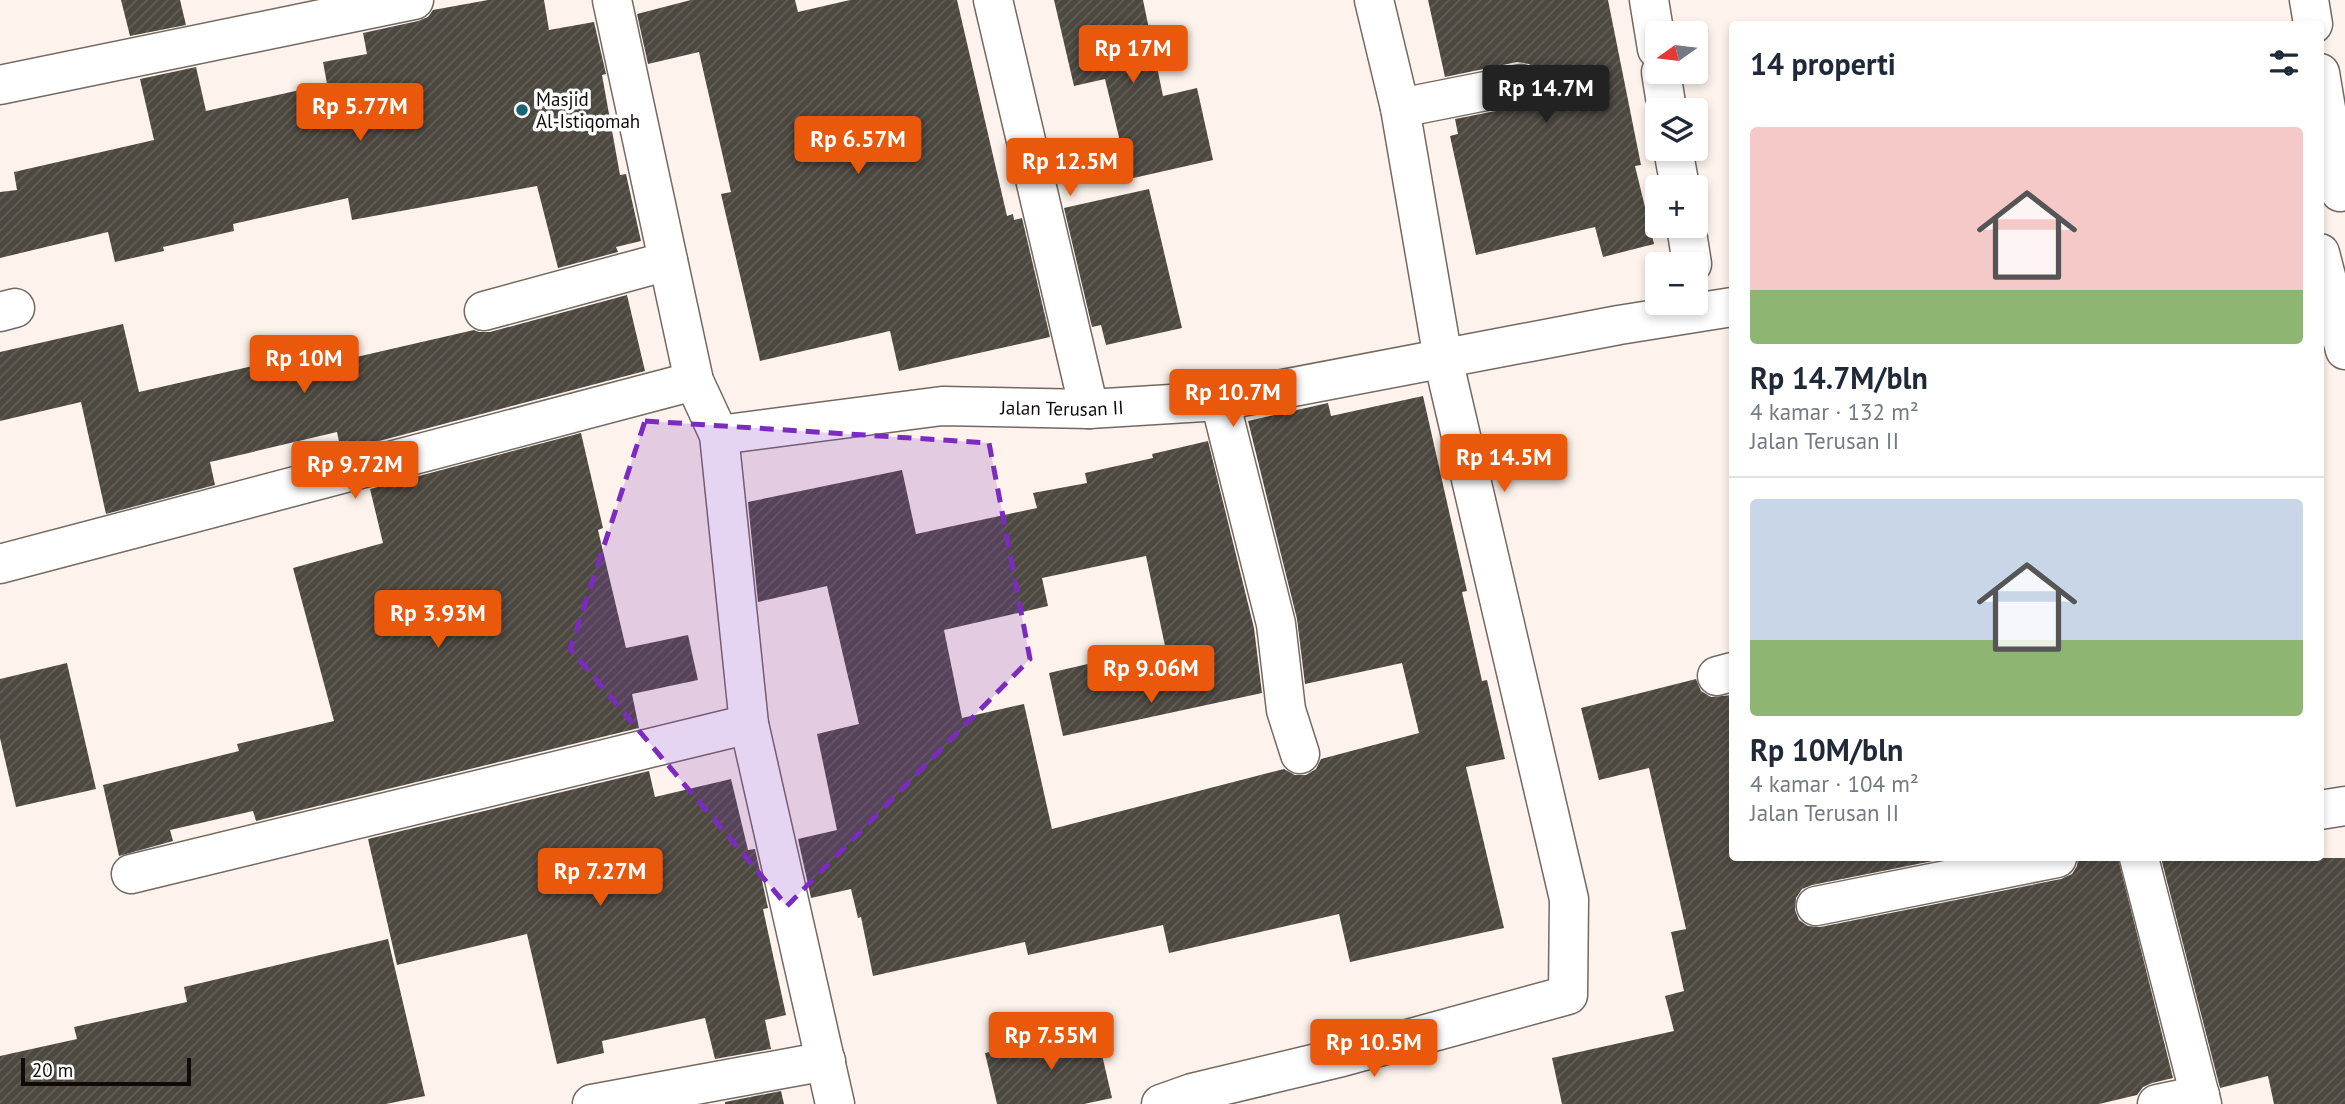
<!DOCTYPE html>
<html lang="id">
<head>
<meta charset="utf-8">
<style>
  :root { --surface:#fff; --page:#f2f2f3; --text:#1f2937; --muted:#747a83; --line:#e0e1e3; --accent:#ea580c }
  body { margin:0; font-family:"PT Sans",sans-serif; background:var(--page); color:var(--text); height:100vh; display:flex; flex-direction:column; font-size:26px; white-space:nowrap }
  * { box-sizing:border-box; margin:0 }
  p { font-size:23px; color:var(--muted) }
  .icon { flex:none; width:38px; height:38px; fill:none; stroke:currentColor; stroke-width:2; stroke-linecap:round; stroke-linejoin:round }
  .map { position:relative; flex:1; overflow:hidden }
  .side { position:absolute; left:1729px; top:21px; width:595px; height:840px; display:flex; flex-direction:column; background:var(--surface); border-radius:7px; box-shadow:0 4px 10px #0003 }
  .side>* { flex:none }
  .needle { width:46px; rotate:256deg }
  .fabs { position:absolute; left:1645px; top:21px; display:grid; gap:14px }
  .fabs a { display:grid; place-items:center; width:63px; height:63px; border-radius:7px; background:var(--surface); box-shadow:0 4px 10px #0003; font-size:35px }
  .scale { position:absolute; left:21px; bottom:18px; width:170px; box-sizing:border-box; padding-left:7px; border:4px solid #0e0b09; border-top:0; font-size:19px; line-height:24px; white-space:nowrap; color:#0e0b09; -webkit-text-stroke:5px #fff; paint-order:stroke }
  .price { position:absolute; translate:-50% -60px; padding:0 16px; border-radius:7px; background:var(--accent); color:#fff; font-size:23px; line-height:46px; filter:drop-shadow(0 2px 4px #0008) }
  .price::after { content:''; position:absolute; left:50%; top:42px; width:21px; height:16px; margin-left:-10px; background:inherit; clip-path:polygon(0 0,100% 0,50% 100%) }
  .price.active { background:#222; color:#fff }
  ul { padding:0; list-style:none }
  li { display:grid; align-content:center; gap:14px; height:371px; padding:0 21px }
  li+li { border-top:2px solid var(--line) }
  li span { display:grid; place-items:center; height:217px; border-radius:7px; color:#555 }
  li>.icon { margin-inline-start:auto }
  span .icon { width:126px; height:126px; fill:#fffc; stroke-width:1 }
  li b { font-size:30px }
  h2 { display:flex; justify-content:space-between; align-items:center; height:84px; padding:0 21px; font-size:30px }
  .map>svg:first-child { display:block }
  .building { fill:url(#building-hatch) }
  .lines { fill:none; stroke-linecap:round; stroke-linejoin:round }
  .minor-casing { stroke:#726963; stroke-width:41 }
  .minor { stroke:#fff; stroke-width:38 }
  .marked { fill:#7b2cbf; fill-opacity:0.2; stroke:#7b2cbf; stroke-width:5; stroke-dasharray:14 9; stroke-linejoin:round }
  .poi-dot { fill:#1b6272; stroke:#fff; stroke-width:2.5 }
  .labels { text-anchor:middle; stroke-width:7; stroke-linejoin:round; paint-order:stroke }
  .poi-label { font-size:19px; fill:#0e0b09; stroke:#fff; text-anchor:start }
  .street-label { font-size:19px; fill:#0e0b09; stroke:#fff }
</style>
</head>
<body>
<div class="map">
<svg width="2345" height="1104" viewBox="0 0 2345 1104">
  <defs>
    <pattern id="building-hatch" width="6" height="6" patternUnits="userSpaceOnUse" patternTransform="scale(1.75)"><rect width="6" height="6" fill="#4d4941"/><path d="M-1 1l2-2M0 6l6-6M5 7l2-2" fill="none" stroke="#625f58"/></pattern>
  </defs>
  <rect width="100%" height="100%" fill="#fdf3ec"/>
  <g class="building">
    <path d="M121,0H180L186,25L130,36Z"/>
    <path d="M488,0H544L549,30L594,22L606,74L602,75L620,175L626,174L641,241L616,247L618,252L558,268L537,186L352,220L348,198L233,224L234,231L163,247L164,251L115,262L108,232L0,258V192L17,190L14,172L154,140L140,79L196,67L206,111L327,84L323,62L367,54L363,33L418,21L428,17L433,10Z"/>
    <path d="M691,0H795L798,12L850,0H957L1007,216L1013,214L1014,220L1022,218L1050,337L899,371L890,331L760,361L721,194L731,192L699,52L648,64L637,14Z"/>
    <path d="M1054,0H1143L1163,96L1197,88L1213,160L1129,179L1105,79L1074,86Z"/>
    <path d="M1428,0H1608L1641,165L1635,166L1654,244L1603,257L1595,227L1476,255L1450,136L1458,134L1455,119L1526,105L1536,100L1541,92L1543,80L1537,69L1529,64L1517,62L1445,77Z"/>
    <path d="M1149,189L1182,328L1106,345L1101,325L1092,327L1064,208Z"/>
    <path d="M627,295L645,371L341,451L337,432L210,462L215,485L106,514L81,402L0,421V352L123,324L139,392L288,358L291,372L474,330L479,332H490Z"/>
    <path d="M1423,396L1467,591L1462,592L1482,681L1487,680L1505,759L1466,767L1504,928L1350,962L1339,914L1169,953L1163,925L1028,955L1025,942L873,976L861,917L858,918L851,889L811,898L798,839L837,830L817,734L859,724L827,586L758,602L748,502L902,470L916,534L1037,508L1033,493L1087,483L1085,473L1153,458L1152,454L1208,441L1254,628L1262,693L1063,736L1049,673L1165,646L1146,556L1042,578L1048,606L944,630L962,718L1024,704L1052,829L1284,769L1295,775H1306L1316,769L1321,759L1419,733L1402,663L1305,684L1297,619L1248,421L1328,403L1331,416Z"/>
    <path d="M581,433L603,528L598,530L626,648L688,635L698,680L632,694L639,728L256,821L253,811L170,830L173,841L119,856L103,785L239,751L237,744L334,721L293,568L383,543L370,489Z"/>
    <path d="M67,663L96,789L16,807L0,738V679Z"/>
    <path d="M1696,679L1701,691L1711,697L1732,695V858H1948L1812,885L1802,889L1796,898L1795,910L1799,920L1808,926L1820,927L2061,879L2072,874L2077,866L2078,858H2118L2173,1078L2152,1083L2143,1087L2137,1095L2099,1104H1562L1552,1058L1674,1031L1665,996L1684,991L1671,932L1686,929L1649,768L1599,780L1581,708Z"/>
    <path d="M649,771L655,797L731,779L748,850L755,849L768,908L763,909L786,1015L765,1020L771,1049L715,1059L705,1018L602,1041L604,1053L557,1064L527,934L397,965L368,839Z"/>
    <path d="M2161,858H2345V1104H2274L2268,1076L2220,1088Z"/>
    <path d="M388,939L425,1096L386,1104H0V1056L77,1039L74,1027L187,1002L184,987Z"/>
    <path d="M1096,1029L1112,1098L1084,1104H997L985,1053Z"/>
    <path d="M781,1091L784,1104H725V1102Z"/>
  </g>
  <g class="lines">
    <g class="minor-casing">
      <g id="minor">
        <path d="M612,0L694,381L719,435L749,724L835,1104"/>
        <path d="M993,0L1089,409"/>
        <path d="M1649,0L1657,49"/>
        <path d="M2309,0L2313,24"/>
        <path d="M1661,72L1667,110"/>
        <path d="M2320,73L2340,192"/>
        <path d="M0,85L414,0"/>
        <path d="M1400,108L1521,84"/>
        <path d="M1673,149L1680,187"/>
        <path d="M1686,226L1692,264"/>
        <path d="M2320,253L2345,350"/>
        <path d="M484,311L668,261"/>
        <path d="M0,312L15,308"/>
        <path d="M1220,401L1276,624L1286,710L1300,754"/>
        <path id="s1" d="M719,435L942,406L1089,409L1220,401L1619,325L1732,307"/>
        <path d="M0,564L694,381"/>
        <path d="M1717,676L1732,672"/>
        <path d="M2320,810L2345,806"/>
        <path d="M2139,858L2202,1104"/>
        <path d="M131,874L749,724"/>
        <path d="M1816,906L2057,858"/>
        <path d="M592,1104L826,1061"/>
        <path d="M1161,1104L1192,1093L1342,1057L1568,995L1569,899L1443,359L1400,108L1374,0"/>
        <path d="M2157,1104L2200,1095"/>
      </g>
    </g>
    <use href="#minor" class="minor"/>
  </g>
  <path class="marked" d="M645,421L989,443L1030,659L787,906L570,649Z"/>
  <circle class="poi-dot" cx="522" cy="110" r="7"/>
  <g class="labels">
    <g class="poi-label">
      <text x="536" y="106">Masjid<tspan x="536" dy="22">Al-Istiqomah</tspan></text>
    </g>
    <g class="street-label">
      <text dy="7" stroke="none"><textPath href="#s1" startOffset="345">Jalan Terusan II</textPath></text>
    </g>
  </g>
</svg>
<div class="fabs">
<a><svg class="needle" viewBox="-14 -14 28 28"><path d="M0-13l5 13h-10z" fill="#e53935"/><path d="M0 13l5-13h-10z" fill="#747a83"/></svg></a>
<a><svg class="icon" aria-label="layers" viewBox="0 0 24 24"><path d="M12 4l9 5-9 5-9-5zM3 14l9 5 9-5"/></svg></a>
<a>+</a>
<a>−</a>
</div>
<div class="scale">20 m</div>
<b class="price" style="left:1133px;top:85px">Rp 17M</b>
<b class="price active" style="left:1546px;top:125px">Rp 14.7M</b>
<b class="price" style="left:360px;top:143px">Rp 5.77M</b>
<b class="price" style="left:858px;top:176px">Rp 6.57M</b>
<b class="price" style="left:1070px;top:198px">Rp 12.5M</b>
<b class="price" style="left:304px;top:395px">Rp 10M</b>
<b class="price" style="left:1233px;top:429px">Rp 10.7M</b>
<b class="price" style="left:1504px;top:494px">Rp 14.5M</b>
<b class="price" style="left:355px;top:501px">Rp 9.72M</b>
<b class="price" style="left:438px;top:650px">Rp 3.93M</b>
<b class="price" style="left:1151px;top:705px">Rp 9.06M</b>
<b class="price" style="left:600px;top:908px">Rp 7.27M</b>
<b class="price" style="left:1051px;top:1072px">Rp 7.55M</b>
<b class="price" style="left:1374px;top:1079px">Rp 10.5M</b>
<section class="side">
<h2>14 properti<svg class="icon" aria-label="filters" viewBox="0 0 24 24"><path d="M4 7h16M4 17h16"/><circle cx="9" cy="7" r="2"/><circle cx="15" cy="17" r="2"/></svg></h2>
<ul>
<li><span style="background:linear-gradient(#f6c9c9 75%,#8fb573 0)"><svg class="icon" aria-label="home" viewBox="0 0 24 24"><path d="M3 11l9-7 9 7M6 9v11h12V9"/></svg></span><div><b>Rp 14.7M/bln</b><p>4 kamar · 132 m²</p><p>Jalan Terusan II</p></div></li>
<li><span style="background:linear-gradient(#c9d6e8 65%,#8fb573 0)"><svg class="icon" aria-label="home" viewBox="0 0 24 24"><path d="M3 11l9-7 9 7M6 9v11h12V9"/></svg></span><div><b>Rp 10M/bln</b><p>4 kamar · 104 m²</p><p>Jalan Terusan II</p></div></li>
</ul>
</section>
</div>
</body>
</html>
